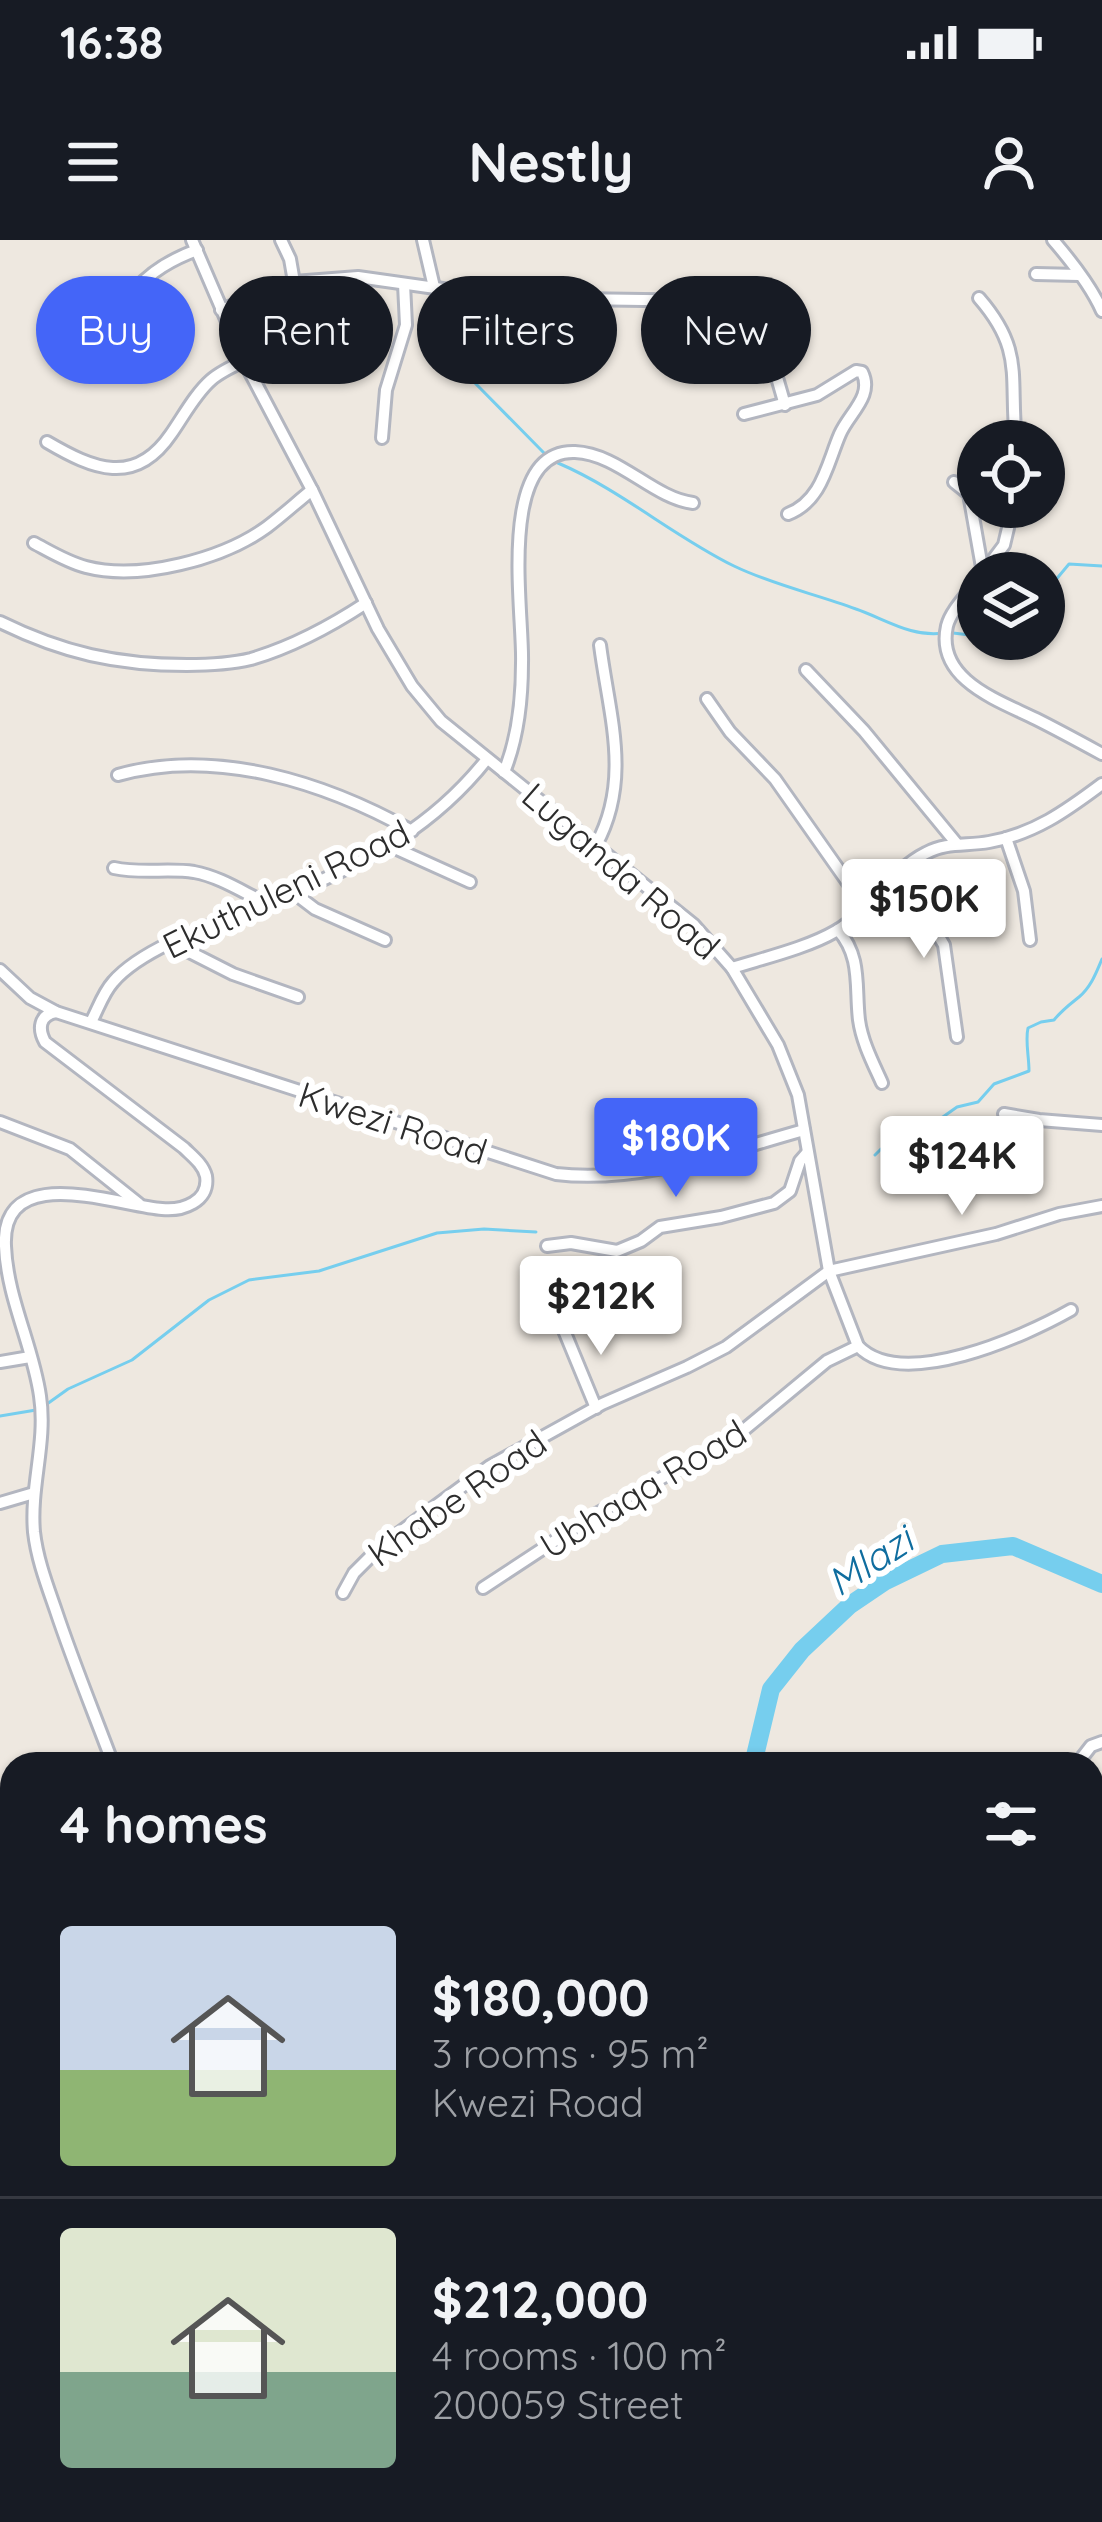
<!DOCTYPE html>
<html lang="en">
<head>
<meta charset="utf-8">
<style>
  :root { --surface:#171b24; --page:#242831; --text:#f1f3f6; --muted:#9ea1a6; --line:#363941; --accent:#4465f8 }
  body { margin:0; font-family:Quicksand,sans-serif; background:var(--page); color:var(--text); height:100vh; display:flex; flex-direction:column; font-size:45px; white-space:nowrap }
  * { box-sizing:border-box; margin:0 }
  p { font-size:39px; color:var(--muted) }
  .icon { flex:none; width:66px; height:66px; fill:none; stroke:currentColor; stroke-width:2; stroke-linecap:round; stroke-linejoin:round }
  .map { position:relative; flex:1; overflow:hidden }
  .panel { position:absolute; left:0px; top:1512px; width:1104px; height:771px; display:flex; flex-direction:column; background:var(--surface); border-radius:36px 36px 0 0; box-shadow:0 3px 9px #0004 }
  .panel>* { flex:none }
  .hud { position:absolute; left:36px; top:36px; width:1032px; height:108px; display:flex; gap:24px }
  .buttons { position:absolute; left:957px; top:180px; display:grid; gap:24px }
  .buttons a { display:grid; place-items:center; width:108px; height:108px; border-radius:50%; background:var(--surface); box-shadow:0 3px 9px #0004; font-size:60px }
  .price { position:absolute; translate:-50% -102px; padding:0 27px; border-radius:12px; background:#fff; color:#222; font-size:39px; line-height:78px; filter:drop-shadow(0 3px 6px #0008) }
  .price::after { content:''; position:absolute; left:50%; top:72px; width:36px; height:27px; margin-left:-18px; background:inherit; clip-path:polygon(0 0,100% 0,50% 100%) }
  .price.selected { background:var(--accent); color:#fff }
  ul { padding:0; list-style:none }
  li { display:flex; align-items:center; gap:36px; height:300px; padding:0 60px }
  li+li { border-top:3px solid var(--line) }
  li span { display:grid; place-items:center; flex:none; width:336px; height:240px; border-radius:12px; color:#555 }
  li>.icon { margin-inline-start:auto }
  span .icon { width:144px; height:144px; fill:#fffc; stroke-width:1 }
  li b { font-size:51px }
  h2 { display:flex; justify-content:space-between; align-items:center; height:144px; padding:0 60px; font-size:51px }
  .pill { padding:0 42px; border-radius:54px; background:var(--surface); box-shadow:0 3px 9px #0004; font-size:42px; line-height:108px }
  .pill.selected { background:var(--accent); color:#fff }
  .status { display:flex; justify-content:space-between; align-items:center; height:84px; padding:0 60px; background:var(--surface); direction:ltr }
  .status svg { height:33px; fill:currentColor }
  header { display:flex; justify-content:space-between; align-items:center; height:156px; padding:0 60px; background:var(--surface); font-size:54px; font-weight:800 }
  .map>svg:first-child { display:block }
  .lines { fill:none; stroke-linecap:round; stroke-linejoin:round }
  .stream { stroke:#76ceee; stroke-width:3 }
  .river { stroke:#76ceee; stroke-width:18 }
  .street-casing { stroke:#b3b6c0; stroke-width:16 }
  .street { stroke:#fff; stroke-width:10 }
  .labels { text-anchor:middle; stroke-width:12; stroke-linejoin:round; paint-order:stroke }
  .street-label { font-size:36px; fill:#2d2d2d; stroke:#fff }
  .water-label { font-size:39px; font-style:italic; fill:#0f6d9f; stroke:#fff }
</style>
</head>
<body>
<div class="status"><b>16:38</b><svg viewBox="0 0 49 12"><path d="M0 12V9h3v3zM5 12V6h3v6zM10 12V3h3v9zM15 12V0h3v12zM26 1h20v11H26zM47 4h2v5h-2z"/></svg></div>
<header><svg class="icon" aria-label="menu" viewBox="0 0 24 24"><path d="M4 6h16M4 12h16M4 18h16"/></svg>Nestly<svg class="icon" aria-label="person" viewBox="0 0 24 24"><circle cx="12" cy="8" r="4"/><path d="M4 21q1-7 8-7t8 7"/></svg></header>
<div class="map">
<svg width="1102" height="2282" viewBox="0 0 1102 2282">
  <rect width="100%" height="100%" fill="#eee8e0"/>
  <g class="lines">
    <g class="stream">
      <path d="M475,143L545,214"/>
      <path d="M558,223C621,250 673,296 734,326C773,345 816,354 856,369C885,379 912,398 944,393"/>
      <path d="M1044,354L1069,324L1102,326"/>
      <path d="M953,393L978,396"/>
      <path d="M875,915L881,909L904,908L928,882L940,879L957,867L978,862L994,844L1029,831C1029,816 1025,801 1028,788L1041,782L1054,780C1062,770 1069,765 1079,757C1091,747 1096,733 1102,719"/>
      <path d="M47,1164L68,1149L132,1120L209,1060L249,1040L319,1031L437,993L484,989L536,992"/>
      <path d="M0,1176L36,1170"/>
    </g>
    <g class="river">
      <path d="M753,1524L771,1449L802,1410L850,1365L884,1342L942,1314L1013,1306L1102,1344"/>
      <path d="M0,2140L12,2146"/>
      <path d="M176,2271L197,2282"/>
      <path d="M459,2282L480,2271"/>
    </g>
    <g class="street-casing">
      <g id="street">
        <path d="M192,0L244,121L312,250L378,389L412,446L441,481L694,685L732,728L778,805L798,855L829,1031L858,1106C902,1152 1025,1096 1071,1070"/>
        <path d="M281,0L290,19L294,42"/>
        <path d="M423,0L434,47"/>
        <path d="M1053,0C1072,22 1091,46 1102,71"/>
        <path d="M1036,34L1079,35"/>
        <path d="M979,58C1025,111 1009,137 1016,201"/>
        <path d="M221,70L294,42L358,37L506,58L711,61C763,70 772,122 785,165"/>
        <path d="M727,118L743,74"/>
        <path d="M89,132C121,72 128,35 197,10"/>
        <path d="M744,174L817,155L856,131L862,132C874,156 849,173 840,194C827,224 822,261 788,274"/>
        <path d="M382,198L386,150L406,85L404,44"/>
        <path d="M47,202C93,229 135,247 171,194C183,177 195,154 211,140C220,132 233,126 244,121"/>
        <path d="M954,242L969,254L983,333"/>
        <path d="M34,303C51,312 67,322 86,327C140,341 223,319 267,287C283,275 297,262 312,250"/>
        <path d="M983,333L1004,305L1013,267"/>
        <path d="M978,340C968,354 951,370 947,386C935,440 1000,461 1036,479C1058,490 1080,502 1102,514"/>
        <path d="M0,382C63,413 117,425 187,425C208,425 230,424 251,419C292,407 331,386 366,363"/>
        <path d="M806,430L864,491L957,604"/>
        <path d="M707,459L730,492L775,539L865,667"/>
        <path d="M504,532C518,498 522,460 522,423C524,375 495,209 575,212C619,214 653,258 693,263"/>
        <path d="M118,535C216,507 326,543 412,591"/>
        <path d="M1006,598L1024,651L1030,700"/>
        <path d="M388,605L470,642"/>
        <path d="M596,605C632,539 609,475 600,405"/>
        <path d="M114,628C141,634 168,628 194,632C221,637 244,653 268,664"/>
        <path d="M894,639L904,645L916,658L944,705L957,797"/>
        <path d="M294,653L315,669L385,700"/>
        <path d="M838,690C862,717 855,747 859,780C862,802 873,823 882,843"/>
        <path d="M170,702L233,734L298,757"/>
        <path d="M732,728C764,718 807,708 836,691C870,671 890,631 926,613C946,602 967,606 989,602C1034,594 1066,571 1102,544"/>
        <path d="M0,730L30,758L56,772L556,934C639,944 725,912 804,890"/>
        <path d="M56,772C39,775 38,789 45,802L184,908C192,916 203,924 206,936C210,962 182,971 162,969C118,966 1,920 5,1006C7,1058 33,1106 40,1156C47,1202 30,1246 34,1292C37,1319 47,1345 56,1371C73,1422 94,1473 113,1524"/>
        <path d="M91,782C98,769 103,753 113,742C148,701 242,676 293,653C370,620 434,586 487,519"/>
        <path d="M1004,874L1039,880L1102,885"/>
        <path d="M0,882L70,909L139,964"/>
        <path d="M547,1006L571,1003L617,1011L641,1001L660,987L721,977L774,963L790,951L800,921L807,913"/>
        <path d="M563,1088L596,1168"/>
        <path d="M0,1122L30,1117"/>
        <path d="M0,1263L34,1253"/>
        <path d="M483,1348L591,1277L734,1198L827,1121L858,1106"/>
        <path d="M343,1353L354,1333L380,1307L490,1226L602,1164L687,1127L726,1107L829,1031L996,994L1059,974L1102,966"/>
        <path d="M1077,1524L1091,1506L1102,1502"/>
        <path d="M1100,1677L1102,1676"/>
        <path d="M1092,2057L1102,2048"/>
        <path d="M912,2282L929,2271"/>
      </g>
    </g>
    <use href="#street" class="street"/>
  </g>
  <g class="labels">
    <g class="street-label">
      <text transform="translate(621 631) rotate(41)" y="13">Luganda Road</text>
      <text transform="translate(286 649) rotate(-26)" y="13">Ekuthuleni Road</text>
      <text transform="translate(393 883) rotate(18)" y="13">Kwezi Road</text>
      <text transform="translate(643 1249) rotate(-31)" y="13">Ubhaqa Road</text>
      <text transform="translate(457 1258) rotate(-35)" y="13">Khabe Road</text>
    </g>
    <g class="water-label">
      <text transform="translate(870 1321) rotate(-33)" y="14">Mlazi</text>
    </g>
  </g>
</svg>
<div class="buttons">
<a><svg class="icon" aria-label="locate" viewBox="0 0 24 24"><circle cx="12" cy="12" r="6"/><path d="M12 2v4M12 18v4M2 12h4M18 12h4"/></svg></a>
<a><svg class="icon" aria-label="layers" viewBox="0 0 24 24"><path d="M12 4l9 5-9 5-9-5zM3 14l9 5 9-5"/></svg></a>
</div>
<b class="price" style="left:924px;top:721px">$150K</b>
<b class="price selected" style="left:676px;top:960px">$180K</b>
<b class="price" style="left:962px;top:978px">$124K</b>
<b class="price" style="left:601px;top:1118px">$212K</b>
<div class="hud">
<a class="pill selected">Buy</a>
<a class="pill">Rent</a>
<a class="pill">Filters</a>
<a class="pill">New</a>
</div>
<section class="panel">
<h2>4 homes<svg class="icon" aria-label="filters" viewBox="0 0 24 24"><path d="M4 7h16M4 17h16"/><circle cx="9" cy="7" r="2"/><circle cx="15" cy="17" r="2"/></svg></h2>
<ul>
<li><span style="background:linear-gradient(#c9d6e8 60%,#8fb573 0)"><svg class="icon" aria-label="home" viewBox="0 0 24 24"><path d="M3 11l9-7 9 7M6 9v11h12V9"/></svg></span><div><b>$180,000</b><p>3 rooms · 95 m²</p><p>Kwezi Road</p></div></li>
<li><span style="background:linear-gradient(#dfe7d0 60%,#7fa58c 0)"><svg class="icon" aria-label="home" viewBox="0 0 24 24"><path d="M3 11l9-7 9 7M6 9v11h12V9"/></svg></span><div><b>$212,000</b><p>4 rooms · 100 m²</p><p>200059 Street</p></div></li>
</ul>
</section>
</div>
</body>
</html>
